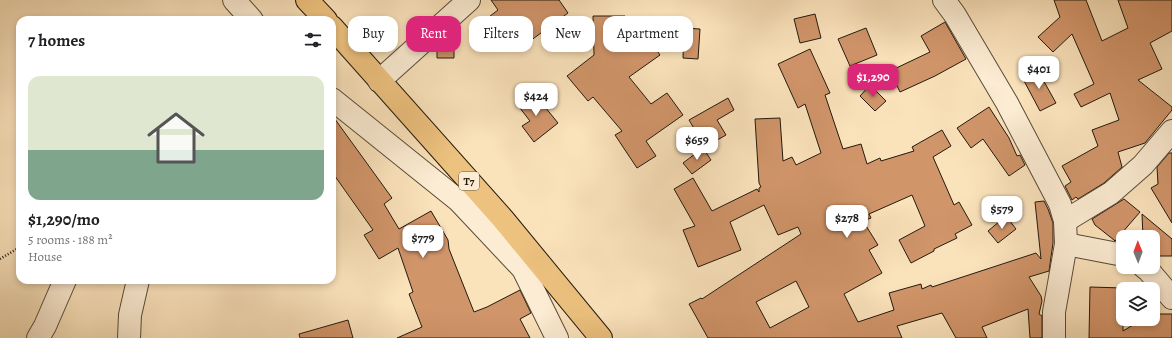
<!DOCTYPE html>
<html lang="en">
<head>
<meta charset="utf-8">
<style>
  :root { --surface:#fff; --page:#f2f2f2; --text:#202124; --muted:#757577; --line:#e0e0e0; --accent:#db2777 }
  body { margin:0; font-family:Alegreya,serif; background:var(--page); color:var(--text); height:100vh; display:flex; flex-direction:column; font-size:15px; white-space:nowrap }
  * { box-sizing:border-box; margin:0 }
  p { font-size:13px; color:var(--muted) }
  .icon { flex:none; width:22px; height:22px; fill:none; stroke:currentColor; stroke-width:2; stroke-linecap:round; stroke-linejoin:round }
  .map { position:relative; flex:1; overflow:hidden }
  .sheet { position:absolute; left:16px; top:16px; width:320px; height:268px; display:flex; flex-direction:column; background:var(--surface); border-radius:12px; box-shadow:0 2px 6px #0003 }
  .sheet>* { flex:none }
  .banner { position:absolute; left:348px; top:16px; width:380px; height:36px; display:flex; gap:8px }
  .needle { width:26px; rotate:359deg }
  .buttons { position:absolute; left:1116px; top:230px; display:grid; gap:8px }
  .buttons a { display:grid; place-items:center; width:44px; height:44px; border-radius:8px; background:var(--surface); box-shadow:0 2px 6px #0003; font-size:20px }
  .price { position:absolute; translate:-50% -34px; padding:0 9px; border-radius:8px; background:#fff; color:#222; font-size:13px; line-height:26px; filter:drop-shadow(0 1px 2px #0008) }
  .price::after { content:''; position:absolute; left:50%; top:24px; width:12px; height:9px; margin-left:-6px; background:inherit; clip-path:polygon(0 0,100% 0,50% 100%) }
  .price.selected { background:var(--accent); color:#fff }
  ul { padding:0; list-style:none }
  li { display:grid; align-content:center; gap:8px; height:212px; padding:0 12px }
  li+li { border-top:1px solid var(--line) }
  li span { display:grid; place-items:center; height:124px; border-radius:12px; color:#555 }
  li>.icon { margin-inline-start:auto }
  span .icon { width:72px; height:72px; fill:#fffc; stroke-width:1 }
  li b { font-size:17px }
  h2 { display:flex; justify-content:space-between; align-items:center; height:48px; padding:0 12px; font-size:17px }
  .pill { padding:0 14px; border-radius:12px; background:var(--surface); box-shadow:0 2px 6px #0003; font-size:14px; line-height:36px }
  .pill.selected { background:var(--accent); color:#fff }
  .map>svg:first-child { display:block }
  .building { fill:#d1956a; stroke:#221a0e; fill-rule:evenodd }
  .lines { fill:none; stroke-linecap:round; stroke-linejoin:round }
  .minor-casing { stroke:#584c39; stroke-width:24 }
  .highway-casing { stroke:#221a0e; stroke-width:24 }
  .path { stroke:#221a0e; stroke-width:2.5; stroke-dasharray:1 2; stroke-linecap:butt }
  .minor { stroke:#fcecd3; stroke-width:22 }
  .highway { stroke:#edc17e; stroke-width:22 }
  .labels { text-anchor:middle; stroke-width:4; stroke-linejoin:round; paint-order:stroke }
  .shield { fill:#fcecd3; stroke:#635949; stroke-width:1 }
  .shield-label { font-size:11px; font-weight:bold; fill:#221a0e }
</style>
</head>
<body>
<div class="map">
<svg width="1172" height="338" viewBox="0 0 1172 338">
  <rect width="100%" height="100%" fill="#fae2bb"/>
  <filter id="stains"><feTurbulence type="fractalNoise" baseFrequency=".005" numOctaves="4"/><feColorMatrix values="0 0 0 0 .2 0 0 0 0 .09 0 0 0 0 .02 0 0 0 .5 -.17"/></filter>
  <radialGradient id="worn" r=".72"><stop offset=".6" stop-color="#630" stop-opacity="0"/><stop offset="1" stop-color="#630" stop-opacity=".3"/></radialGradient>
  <g class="building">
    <path d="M491,0H559L568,13L526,44L508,22L490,36L481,23L498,10Z"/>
    <path d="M1054,0H1086L1102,41L1128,28L1118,0H1172V31L1150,43L1162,69L1138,80L1172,107V110L1145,143L1118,152L1122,167L1104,183L1078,199L1076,197L1072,200L1065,186L1071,182L1062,166L1098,146L1092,130L1119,120L1110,93L1081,107L1074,94L1094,84L1072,34L1053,52L1038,37L1060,17Z"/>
    <path d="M815,14L821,38L800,43L794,19Z"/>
    <path d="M593,16H625L626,47L645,34L660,55L629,77L651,104L667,93L683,115L646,141L656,156L637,168L615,135L622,131L593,97L588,101L567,76L594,55Z"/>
    <path d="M945,22L966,59L935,76L900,92L890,71L930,52L921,36Z"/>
    <path d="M684,28L700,29L698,59L683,58Z"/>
    <path d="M866,28L877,55L850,66L838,39Z"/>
    <path d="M445,39H454V58H437V46Z"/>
    <path d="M810,49L830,93L825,95L843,149L861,144L867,164L880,158L881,161L914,151L912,147L942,130L951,146L933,157L954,205L959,202L972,225L955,234L957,238L934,249V251L911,263L899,240L925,226L912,195L869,214L871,218L863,221L878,245L869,250L882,273L844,294L858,322L894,310L889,293L921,284L922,289L931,285L932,287L1036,253L1041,259L1035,202L1044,201L1048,209L1053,223V243L1049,271L1029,277L1041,296L1042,301L1039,314L1042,316V338H1030L1028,309L982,327L987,338H956L942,313L897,326L902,338H708L689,304L701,298L702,299L801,234L798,227L778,235L764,205L730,222L741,250L698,267L683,230L695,226L674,189L693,178L712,211L757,189L759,192V188L761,187L759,183L755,119L780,118L783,161L792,157L796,165L821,153L805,104L798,108L778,64ZM796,281L809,307L770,328L756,302Z"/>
    <path d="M1037,69L1056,103L1040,111L1022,77Z"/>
    <path d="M870,85L886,101L875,111L860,96Z"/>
    <path d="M532,91L558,123L534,142L522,126L530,121L516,103Z"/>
    <path d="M728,98L734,110L717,120L726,135L705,147L689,120Z"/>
    <path d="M989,107L1009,138L1017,156L1020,155L1025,165L1009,176L983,139L971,148L957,128Z"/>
    <path d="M332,115L392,198L384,204L399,229L431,211L448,240L449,249L474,312L487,307L520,290L531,313L520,319L530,338H397L422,327L409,294L413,292L398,248L379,259L364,235L373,230L332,172Z"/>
    <path d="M703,148L711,160L692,174L683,163Z"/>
    <path d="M1169,153H1172V223L1151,188L1158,184L1157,167Z"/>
    <path d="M1124,199L1140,212L1115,241L1114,240L1095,225L1092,219Z"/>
    <path d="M1142,214L1172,239V256H1153V237H1143Z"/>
    <path d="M1006,216L1016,229L998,243L988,231Z"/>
    <path d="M1090,287L1123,288V331L1143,319H1153V314H1172V338H1089Z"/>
    <path d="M348,320L353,338H300L299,334Z"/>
  </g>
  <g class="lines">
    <g class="minor-casing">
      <g id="minor">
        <path d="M234,0L252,20"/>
        <path d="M944,0L955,15L1007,103L1060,204L1065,221L1066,244L1054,312V338"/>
        <path d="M379,81L469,0"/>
        <path d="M332,99L459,201L523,269L557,338"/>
        <path d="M1065,221L1111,193L1143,165L1172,131"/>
        <path d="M1066,244L1123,255"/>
        <path d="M1144,267L1149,271L1172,298"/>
        <path d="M38,338L45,326L65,280"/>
        <path d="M129,338L130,315L138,280"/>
      </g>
    </g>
    <g class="highway-casing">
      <g id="highway">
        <path d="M307,0L326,20"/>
        <path d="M332,27L503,219L601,338"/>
      </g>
    </g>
    <path class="path" d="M0,259L20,247"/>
    <use href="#minor" class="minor"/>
    <use href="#highway" class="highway"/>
  </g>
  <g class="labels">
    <rect class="shield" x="459" y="172" width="20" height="18" rx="3"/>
    <g class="shield-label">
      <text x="469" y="185">T7</text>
    </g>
  </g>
  <rect width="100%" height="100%" filter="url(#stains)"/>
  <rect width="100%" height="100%" fill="url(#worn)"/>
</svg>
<div class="buttons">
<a><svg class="needle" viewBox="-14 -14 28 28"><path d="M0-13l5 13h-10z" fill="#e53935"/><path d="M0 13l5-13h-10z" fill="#757577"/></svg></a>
<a><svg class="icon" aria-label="layers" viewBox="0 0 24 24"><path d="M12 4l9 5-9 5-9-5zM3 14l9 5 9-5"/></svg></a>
</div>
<b class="price" style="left:1039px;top:90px">$401</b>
<b class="price selected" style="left:873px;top:98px">$1,290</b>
<b class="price" style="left:536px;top:117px">$424</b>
<b class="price" style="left:697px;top:161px">$659</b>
<b class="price" style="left:1002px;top:230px">$579</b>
<b class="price" style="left:847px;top:239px">$278</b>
<b class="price" style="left:423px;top:259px">$779</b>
<div class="banner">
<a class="pill">Buy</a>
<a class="pill selected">Rent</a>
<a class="pill">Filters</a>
<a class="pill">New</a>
<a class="pill">Apartment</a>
</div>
<section class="sheet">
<h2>7 homes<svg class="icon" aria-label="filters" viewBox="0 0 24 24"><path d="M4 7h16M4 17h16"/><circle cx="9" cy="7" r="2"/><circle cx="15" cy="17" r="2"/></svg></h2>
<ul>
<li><span style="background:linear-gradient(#dfe7d0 60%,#7fa58c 0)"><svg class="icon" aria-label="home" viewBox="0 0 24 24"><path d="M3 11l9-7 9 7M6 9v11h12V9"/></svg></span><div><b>$1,290/mo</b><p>5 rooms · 188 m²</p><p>House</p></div></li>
</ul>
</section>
</div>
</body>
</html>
